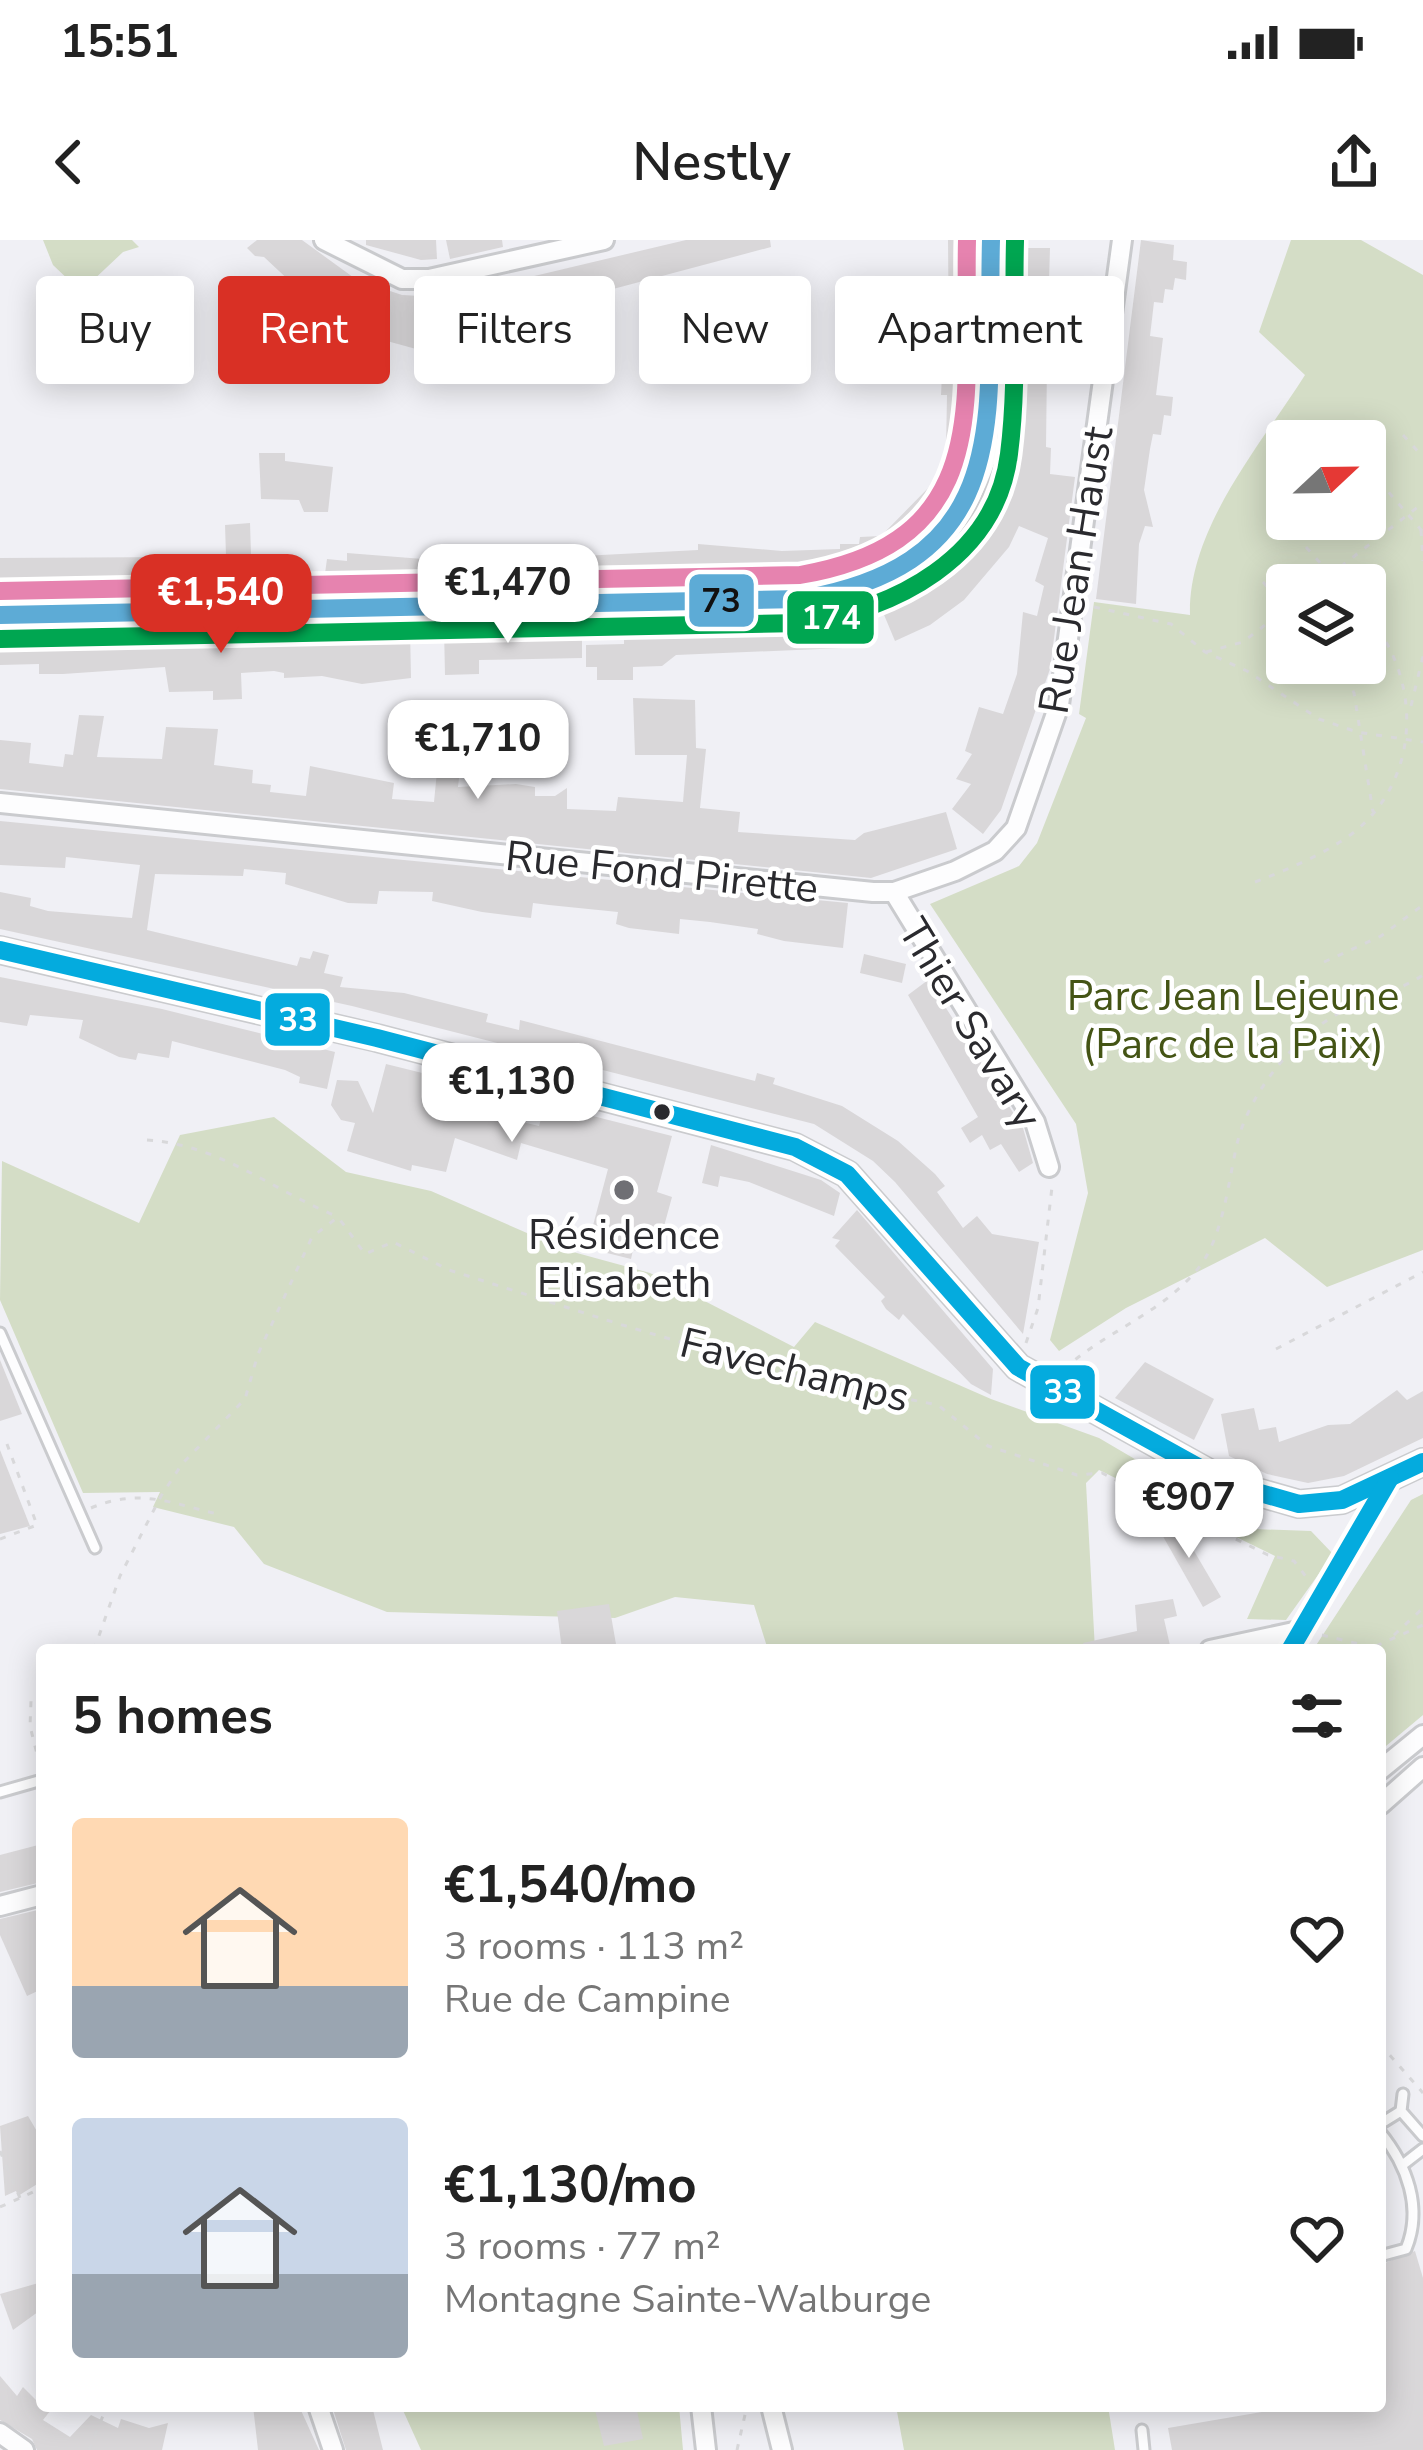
<!DOCTYPE html>
<html lang="en">
<head>
<meta charset="utf-8">
<style>
  :root { --surface:#fff; --page:#f2f2f2; --text:#222; --muted:#767676; --accent:#d93025 }
  body { margin:0; font-family:"Nunito Sans",sans-serif; background:var(--page); color:var(--text); height:100vh; display:flex; flex-direction:column; font-size:45px; white-space:nowrap }
  * { box-sizing:border-box; margin:0 }
  p { font-size:39px; color:var(--muted) }
  .icon { flex:none; width:66px; height:66px; fill:none; stroke:currentColor; stroke-width:2; stroke-linecap:round; stroke-linejoin:round }
  .map { position:relative; flex:1; overflow:hidden }
  .details { position:absolute; left:36px; top:1404px; width:1350px; height:768px; display:flex; flex-direction:column; background:var(--surface); border-radius:12px; box-shadow:0 6px 30px #0003 }
  .details>* { flex:none }
  .hud { position:absolute; left:36px; top:36px; width:1353px; height:108px; display:flex; gap:24px }
  .needle { width:78px; rotate:68deg }
  .controls { position:absolute; left:1266px; top:180px; display:grid; gap:24px }
  .controls a { display:grid; place-items:center; width:120px; height:120px; border-radius:12px; background:var(--surface); box-shadow:0 6px 30px #0003; font-size:60px }
  .price { position:absolute; translate:-50% -102px; padding:0 27px; border-radius:24px; background:#fff; color:#222; font-size:39px; line-height:78px; filter:drop-shadow(0 3px 6px #0008) }
  .price::after { content:''; position:absolute; left:50%; top:72px; width:36px; height:27px; margin-left:-18px; background:inherit; clip-path:polygon(0 0,100% 0,50% 100%) }
  .price.active { background:var(--accent); color:#fff }
  ul { padding:0; list-style:none }
  li { display:flex; align-items:center; gap:36px; height:300px; padding:0 36px }
  li span { display:grid; place-items:center; flex:none; width:336px; height:240px; border-radius:12px; color:#555 }
  li>.icon { margin-inline-start:auto }
  span .icon { width:144px; height:144px; fill:#fffc; stroke-width:1 }
  li b { font-size:51px }
  h2 { display:flex; justify-content:space-between; align-items:center; height:144px; padding:0 36px; font-size:51px }
  .chip { padding:0 42px; border-radius:12px; background:var(--surface); box-shadow:0 6px 30px #0003; font-size:42px; line-height:108px }
  .chip.active { background:var(--accent); color:#fff }
  .status { display:flex; justify-content:space-between; align-items:center; height:84px; padding:0 60px; background:var(--surface); direction:ltr }
  .status svg { height:33px; fill:currentColor }
  header { display:flex; justify-content:space-between; align-items:center; height:156px; padding:0 36px; background:var(--surface); font-size:54px; font-weight:600 }
  .map>svg:first-child { display:block }
  .green { fill:#d4ddc6; fill-rule:evenodd }
  .building { fill:#d9d7d9 }
  .lines { fill:none; stroke-linecap:round; stroke-linejoin:round }
  .service-casing { stroke:#cacbce; stroke-width:15 }
  .minor-casing { stroke:#cacbce; stroke-width:24 }
  .tertiary-casing { stroke:#cacbce; stroke-width:30 }
  .path { stroke:#d8d8da; stroke-width:3; stroke-dasharray:6 9; stroke-linecap:butt }
  .service { stroke:#fdfdfe; stroke-width:9 }
  .minor { stroke:#fdfdfe; stroke-width:18 }
  .tertiary { stroke:#fdfdfe; stroke-width:24 }
  .bus-1-casing { stroke:#fff; stroke-width:27 }
  .bus-2-casing { stroke:#fff; stroke-width:27 }
  .bus-3-casing { stroke:#fff; stroke-width:27 }
  .bus-4-casing { stroke:#fff; stroke-width:27 }
  .bus-1 { stroke:#5dabd6; stroke-width:18 }
  .bus-2 { stroke:#04abde; stroke-width:18 }
  .bus-3 { stroke:#00a651; stroke-width:18 }
  .bus-4 { stroke:#e683af; stroke-width:18 }
  .bus-dot { fill:#2a2a2e; stroke:#fff; stroke-width:4.5 }
  .poi-dot { fill:#6f6f74; stroke:#fff; stroke-width:4.5 }
  .labels { text-anchor:middle; stroke-width:9; stroke-linejoin:round; paint-order:stroke }
  .street-label { font-size:42px; fill:#2a2a2e; stroke:#fff }
  .park-label { font-size:42px; fill:#445415; stroke:#fff }
  .poi-label { font-size:42px; fill:#2a2a2e; stroke:#fff }
  .line-badge { stroke:#fff; stroke-width:4.5 }
  .badge-label { font-size:33px; text-anchor:middle; font-weight:bold; fill:#fff }
  .pale-badge-label { font-size:33px; text-anchor:middle; font-weight:bold; fill:#111 }
</style>
</head>
<body>
<div class="status"><b>15:51</b><svg viewBox="0 0 49 12"><path d="M0 12V9h3v3zM5 12V6h3v6zM10 12V3h3v9zM15 12V0h3v12zM26 1h20v11H26zM47 4h2v5h-2z"/></svg></div>
<header><svg class="icon" aria-label="back" viewBox="0 0 24 24"><path d="M15 5l-7 7 7 7"/></svg>Nestly<svg class="icon" aria-label="share" viewBox="0 0 24 24"><path d="M12 15V3M7 8l5-5 5 5M5 13v7h14v-7"/></svg></header>
<div class="map">
<svg width="1423" height="2210" viewBox="0 0 1423 2210">
  <rect width="100%" height="100%" fill="#f0f0f5"/>
  <g class="green">
    <path d="M43,0H132L139,7L123,12L88,45L73,44L53,25Z"/>
    <path d="M1291,0H1361L1423,35V1010L1327,1047L1265,998L1126,1068L1059,1111L1050,1100L1088,953L1076,884L930,664L1019,626L1037,603L1086,478L1079,474L1094,362L1190,375C1188,288 1260,206 1305,135L1259,92ZM1287,201H1365V279H1287ZM1287,345H1365V423H1287Z"/>
    <path d="M274,877L346,932L431,951L566,1010L650,1033L794,1107L815,1082L991,1159L1099,1198L1254,1289L1311,1291L1333,1314L1286,1380L1247,1379L1275,1316L1099,1230L1086,1243L1095,1410H768L754,1365L675,1357L615,1378L387,1372L264,1324L234,1287L153,1267L160,1252L83,1253L0,1060L2,921L139,983L180,895Z"/>
    <path d="M1423,1254V1475L1380,1511V1410H1313L1411,1260Z"/>
    <path d="M401,2166H679L683,2210H421Z"/>
    <path d="M896,2166H1108L1115,2210H904Z"/>
  </g>
  <g class="building">
    <path d="M257,0H302L357,40L402,55L438,57L439,117L417,119L416,109L358,93L362,78L295,46L264,17L255,16L247,8Z"/>
    <path d="M366,0H436L437,19L421,20L366,5Z"/>
    <path d="M446,0H502L503,7L450,19Z"/>
    <path d="M686,0H770L771,7L583,57L587,74L568,80L563,61L520,71L521,79L466,92L458,54Z"/>
    <path d="M948,0H974L969,210L943,266L927,287L887,318L809,341L323,348L327,319L347,321V313L423,319L441,317L442,307H461L481,308V316H582L698,310V304L782,311L840,309V304H859L860,297L881,296L937,239L946,210L947,155H941L943,114H949Z"/>
    <path d="M1141,0L1174,5L1173,20L1187,22L1186,40L1175,38L1173,50L1165,49L1163,63L1154,62L1150,96L1163,98L1156,155L1173,157L1171,176L1164,175L1161,195L1153,194L1150,209L1144,250L1153,287L1145,286L1139,304L1136,364L1096,359Z"/>
    <path d="M1021,8H1050L1047,107H1059V125L1047,124L1046,207L1051,208L1050,234L1075,237L1050,429L1001,570L983,594L952,569L971,544L956,539L972,514L965,511L979,467L1003,474L1017,434L1023,372L1037,376L1044,346L1035,341L1048,298L1019,286L1009,307L964,360L930,385L895,401L882,370L929,347L955,326L982,293L1007,247L1018,198Z"/>
    <path d="M259,213H285V221L333,227L328,272H304L299,260L261,259Z"/>
    <path d="M250,283L251,315L226,316L225,285Z"/>
    <path d="M175,317L214,322V350L0,353V318Z"/>
    <path d="M865,375L866,407L676,415L662,426L633,427V440H597V427H586V405L624,404V387L810,383Z"/>
    <path d="M582,387V418L479,420V434L445,435L444,389Z"/>
    <path d="M410,389L411,438L362,444L322,436L284,438V433L274,431L241,433L242,459L213,460V451L169,452L165,427L63,434H39V424L0,425V396Z"/>
    <path d="M633,458L695,460L696,508L706,509L700,568L740,572L738,592L855,600L864,593L946,572L957,609L871,638L0,549V500L31,503L29,523L63,527L65,514L73,515L79,475L104,476L97,517L162,519L166,487L218,489L214,525L253,530L252,543L271,545L270,552L306,556L310,526L394,543L392,559L434,562L441,491L464,493L458,547L516,544L535,547V556H555L567,548V569L616,571L618,557L683,562L687,515H635Z"/>
    <path d="M0,581L848,663L843,708L784,701L757,694L758,689L710,682L680,679L679,694L629,688L616,684L618,672L549,665L533,663L531,678L482,672L432,661L433,652L379,651L377,664L348,663L285,644L286,633L244,629L243,636L155,634L147,690L297,726L300,717L310,719L313,711L329,715L324,733L343,737L340,747L404,753L488,774L486,782L519,790L520,780L755,841L757,833L775,838L773,844L842,866L898,901L935,934L945,946L937,952L963,988L977,976L992,994L1039,1002L1023,1094L895,942L873,921L814,884L352,766L0,689V652L31,658L30,666L48,671L132,678L140,625L66,617L65,628L0,625Z"/>
    <path d="M864,714L906,724L902,743L860,733Z"/>
    <path d="M0,737L162,769L335,812L327,849L299,843L300,837L285,830L172,801L169,818L138,813L136,820L119,817L79,798L83,780L30,775L27,786L0,782Z"/>
    <path d="M928,740L1023,888L1033,923L1019,932L1001,904L990,910L982,895L970,903L961,888L978,877L908,755Z"/>
    <path d="M386,824L487,849L481,872L539,886L545,864L672,896L657,952L672,957L663,990L651,986L644,1013L633,1010L631,1019L587,1008L608,929L521,903L517,920L455,898L446,932L412,925L411,931L347,911L355,883L341,880L331,865L337,840L358,841L373,873Z"/>
    <path d="M711,905L821,940L840,953L834,976L749,942L720,936L718,947L702,943Z"/>
    <path d="M857,970L993,1129L991,1155L971,1144L903,1074L899,1080L886,1069L881,1061L885,1057L835,1006L840,1000L832,998Z"/>
    <path d="M0,1120L22,1174L0,1181Z"/>
    <path d="M1145,1122L1214,1159L1194,1200L1115,1158Z"/>
    <path d="M1397,1150L1407,1160L1423,1151V1198L1344,1236L1308,1243L1267,1234L1229,1216L1221,1174L1254,1168L1259,1190L1276,1187L1279,1202L1328,1185L1350,1184Z"/>
    <path d="M0,1210L30,1286L0,1294Z"/>
    <path d="M1173,1275L1221,1357L1203,1367L1156,1284Z"/>
    <path d="M1173,1359L1177,1376L1164,1379L1171,1410H1084L1083,1403L1137,1391L1135,1365Z"/>
    <path d="M609,1364L617,1410H562L557,1371Z"/>
    <path d="M42,1604V1642L0,1652V1615Z"/>
    <path d="M42,1669V1749L27,1756L0,1695V1679Z"/>
    <path d="M28,1876L42,1900V1941L18,1956L16,1951L5,1956L0,1886Z"/>
    <path d="M1415,2011L1423,2038V2210H1172L1168,2188L1297,2166H1380V2025Z"/>
    <path d="M42,2042V2069L13,2090L0,2054Z"/>
    <path d="M0,2136L17,2156L23,2147L42,2166H54L43,2180L70,2197L91,2175L118,2188L121,2179L149,2188L168,2183L162,2210H37L32,2199L0,2180Z"/>
    <path d="M253,2166H299L319,2210H258Z"/>
    <path d="M332,2166H372L383,2210H346Z"/>
    <path d="M594,2166H636L643,2199L604,2206Z"/>
  </g>
  <g class="lines">
    <g class="service-casing">
      <g id="service">
        <path d="M0,1093L95,1308"/>
        <path d="M0,1552L42,1540"/>
        <path d="M1403,1854L1401,1871L1423,1896"/>
        <path d="M1380,1884L1401,1871"/>
        <path d="M1380,1892C1407,1925 1423,1968 1406,2009L1380,2016"/>
        <path d="M1405,1923L1423,1909"/>
        <path d="M1142,2190L1144,2210"/>
      </g>
    </g>
    <g class="minor-casing">
      <g id="minor">
        <path d="M324,0L402,39H429L604,0"/>
        <path d="M0,563L873,652H894L955,631L995,611L1016,588L1059,465L1122,0"/>
        <path d="M894,652L1035,882L1049,927"/>
        <path d="M1210,1410L1303,1390"/>
        <path d="M1290,1410L1390,1238"/>
        <path d="M1380,1530L1423,1495"/>
        <path d="M1380,1565L1423,1527"/>
        <path d="M0,1666L42,1655"/>
        <path d="M318,2166L333,2210"/>
        <path d="M701,2166L706,2210"/>
        <path d="M771,2166L782,2210"/>
        <path d="M0,2193L24,2210"/>
      </g>
    </g>
    <g class="tertiary-casing">
      <g id="tertiary">
        <path d="M0,375L802,359C900,346 954,310 985,213L991,0"/>
        <path d="M0,710L377,798L795,907L847,934L1018,1127L1229,1244L1299,1264L1342,1260L1423,1222"/>
      </g>
    </g>
    <g class="path">
      <path d="M1403,195L1423,217"/>
      <path d="M1379,241L1423,292"/>
      <path d="M1421,290L1423,321"/>
      <path d="M1306,307L1340,345"/>
      <path d="M1263,342L1287,368"/>
      <path d="M1317,345L1423,263"/>
      <path d="M1094,367L1171,384L1205,412L1247,431L1319,479L1357,492L1423,502"/>
      <path d="M1206,412L1243,402L1287,368"/>
      <path d="M1341,423L1354,453L1373,572"/>
      <path d="M1411,466L1423,416"/>
      <path d="M1255,642C1289,629 1323,615 1353,593C1423,538 1422,435 1365,373"/>
      <path d="M1324,722L1381,696L1423,665"/>
      <path d="M147,900C221,905 270,949 336,976"/>
      <path d="M1026,1103L1038,1068L1052,947"/>
      <path d="M1276,1109L1423,1032"/>
      <path d="M1064,1129C1105,1092 1160,1074 1196,1031C1224,999 1228,940 1238,900C1251,851 1295,797 1339,773C1366,758 1398,752 1423,735"/>
      <path d="M91,1268C141,1247 172,1264 222,1275"/>
      <path d="M0,1299L37,1285L4,1196"/>
      <path d="M1322,1395L1375,1408"/>
      <path d="M1394,1395L1423,1368"/>
      <path d="M1376,1406L1423,1385"/>
      <path d="M94,1410L120,1336L161,1256L182,1224L245,1159L258,1114L312,997L338,977L365,1014L393,1002L449,1030L619,1084L806,1139L938,1165L988,1206L1077,1235L1102,1233L1268,1315L1294,1321L1307,1338"/>
      <path d="M1380,1489L1385,1500"/>
      <path d="M40,1526L30,1486L31,1461L42,1450"/>
      <path d="M1380,1804L1423,1853"/>
      <path d="M0,1911L20,1958"/>
      <path d="M0,1967L42,1948"/>
      <path d="M89,2210L107,2166"/>
      <path d="M737,2210L747,2166"/>
    </g>
    <use href="#service" class="service"/>
    <use href="#minor" class="minor"/>
    <use href="#tertiary" class="tertiary"/>
    <g class="bus-1-casing">
      <path id="bus-1" d="M0,375L802,359C1019,321 986,174 991,0"/>
    </g>
    <g class="bus-2-casing">
      <g id="bus-2">
        <path d="M0,710L377,798L795,907L847,934L1018,1127L1229,1244L1299,1264L1342,1260L1423,1222"/>
        <path d="M1290,1410L1390,1238"/>
      </g>
    </g>
    <g class="bus-3-casing">
      <path id="bus-3" d="M0,399L802,383C894,370 996,318 1009,214C1018,144 1013,71 1015,1"/>
    </g>
    <g class="bus-4-casing">
      <path id="bus-4" d="M0,351L800,335C999,301 963,158 967,0"/>
    </g>
    <use href="#bus-1" class="bus-1"/>
    <use href="#bus-2" class="bus-2"/>
    <use href="#bus-3" class="bus-3"/>
    <use href="#bus-4" class="bus-4"/>
  </g>
  <circle class="bus-dot" cx="662" cy="872" r="10"/>
  <circle class="poi-dot" cx="624" cy="950" r="12"/>
  <g class="labels">
    <g class="street-label">
      <text transform="translate(1075 330) rotate(-81)" y="15">Rue Jean Haust</text>
      <text transform="translate(662 631) rotate(6)" y="15">Rue Fond Pirette</text>
      <text transform="translate(971 783) rotate(59)" y="15">Thier Savary</text>
      <text transform="translate(795 1129) rotate(14)" y="15">Favechamps</text>
    </g>
    <g class="park-label">
      <text x="1233" y="770">Parc Jean Lejeune<tspan x="1233" dy="48">(Parc de la Paix)</tspan></text>
    </g>
    <g class="poi-label">
      <text x="624" y="1009">Résidence<tspan x="624" dy="48">Elisabeth</tspan></text>
    </g>
  </g>
  <g class="line-badge">
    <rect x="687" y="332" width="69" height="57" rx="12" fill="#5dabd6"/>
    <rect x="785" y="349" width="91" height="57" rx="12" fill="#00a651"/>
    <rect x="263" y="751" width="69" height="57" rx="12" fill="#04abde"/>
    <rect x="1028" y="1123" width="69" height="58" rx="12" fill="#04abde"/>
  </g>
  <g class="badge-label">
    <text x="831" y="389">174</text>
    <text x="298" y="791">33</text>
    <text x="1063" y="1163">33</text>
  </g>
  <g class="pale-badge-label">
    <text x="721" y="372">73</text>
  </g>
</svg>
<div class="controls">
<a><svg class="needle" viewBox="-14 -14 28 28"><path d="M0-13l5 13h-10z" fill="#e53935"/><path d="M0 13l5-13h-10z" fill="#767676"/></svg></a>
<a><svg class="icon" aria-label="layers" viewBox="0 0 24 24"><path d="M12 4l9 5-9 5-9-5zM3 14l9 5 9-5"/></svg></a>
</div>
<b class="price" style="left:508px;top:406px">€1,470</b>
<b class="price active" style="left:221px;top:416px">€1,540</b>
<b class="price" style="left:478px;top:562px">€1,710</b>
<b class="price" style="left:512px;top:905px">€1,130</b>
<b class="price" style="left:1189px;top:1321px">€907</b>
<div class="hud">
<a class="chip">Buy</a>
<a class="chip active">Rent</a>
<a class="chip">Filters</a>
<a class="chip">New</a>
<a class="chip">Apartment</a>
</div>
<section class="details">
<h2>5 homes<svg class="icon" aria-label="filters" viewBox="0 0 24 24"><path d="M4 7h16M4 17h16"/><circle cx="9" cy="7" r="2"/><circle cx="15" cy="17" r="2"/></svg></h2>
<ul>
<li><span style="background:linear-gradient(#ffd9b3 70%,#9aa5b1 0)"><svg class="icon" aria-label="home" viewBox="0 0 24 24"><path d="M3 11l9-7 9 7M6 9v11h12V9"/></svg></span><div><b>€1,540/mo</b><p>3 rooms · 113 m²</p><p>Rue de Campine</p></div><svg class="icon" aria-label="heart" viewBox="0 0 24 24"><path d="M12 20l-8-8c-3-5 5-10 8-4 3-6 11-1 8 4z"/></svg></li>
<li><span style="background:linear-gradient(#c9d6e8 65%,#9aa5b1 0)"><svg class="icon" aria-label="home" viewBox="0 0 24 24"><path d="M3 11l9-7 9 7M6 9v11h12V9"/></svg></span><div><b>€1,130/mo</b><p>3 rooms · 77 m²</p><p>Montagne Sainte-Walburge</p></div><svg class="icon" aria-label="heart" viewBox="0 0 24 24"><path d="M12 20l-8-8c-3-5 5-10 8-4 3-6 11-1 8 4z"/></svg></li>
</ul>
</section>
</div>
</body>
</html>
